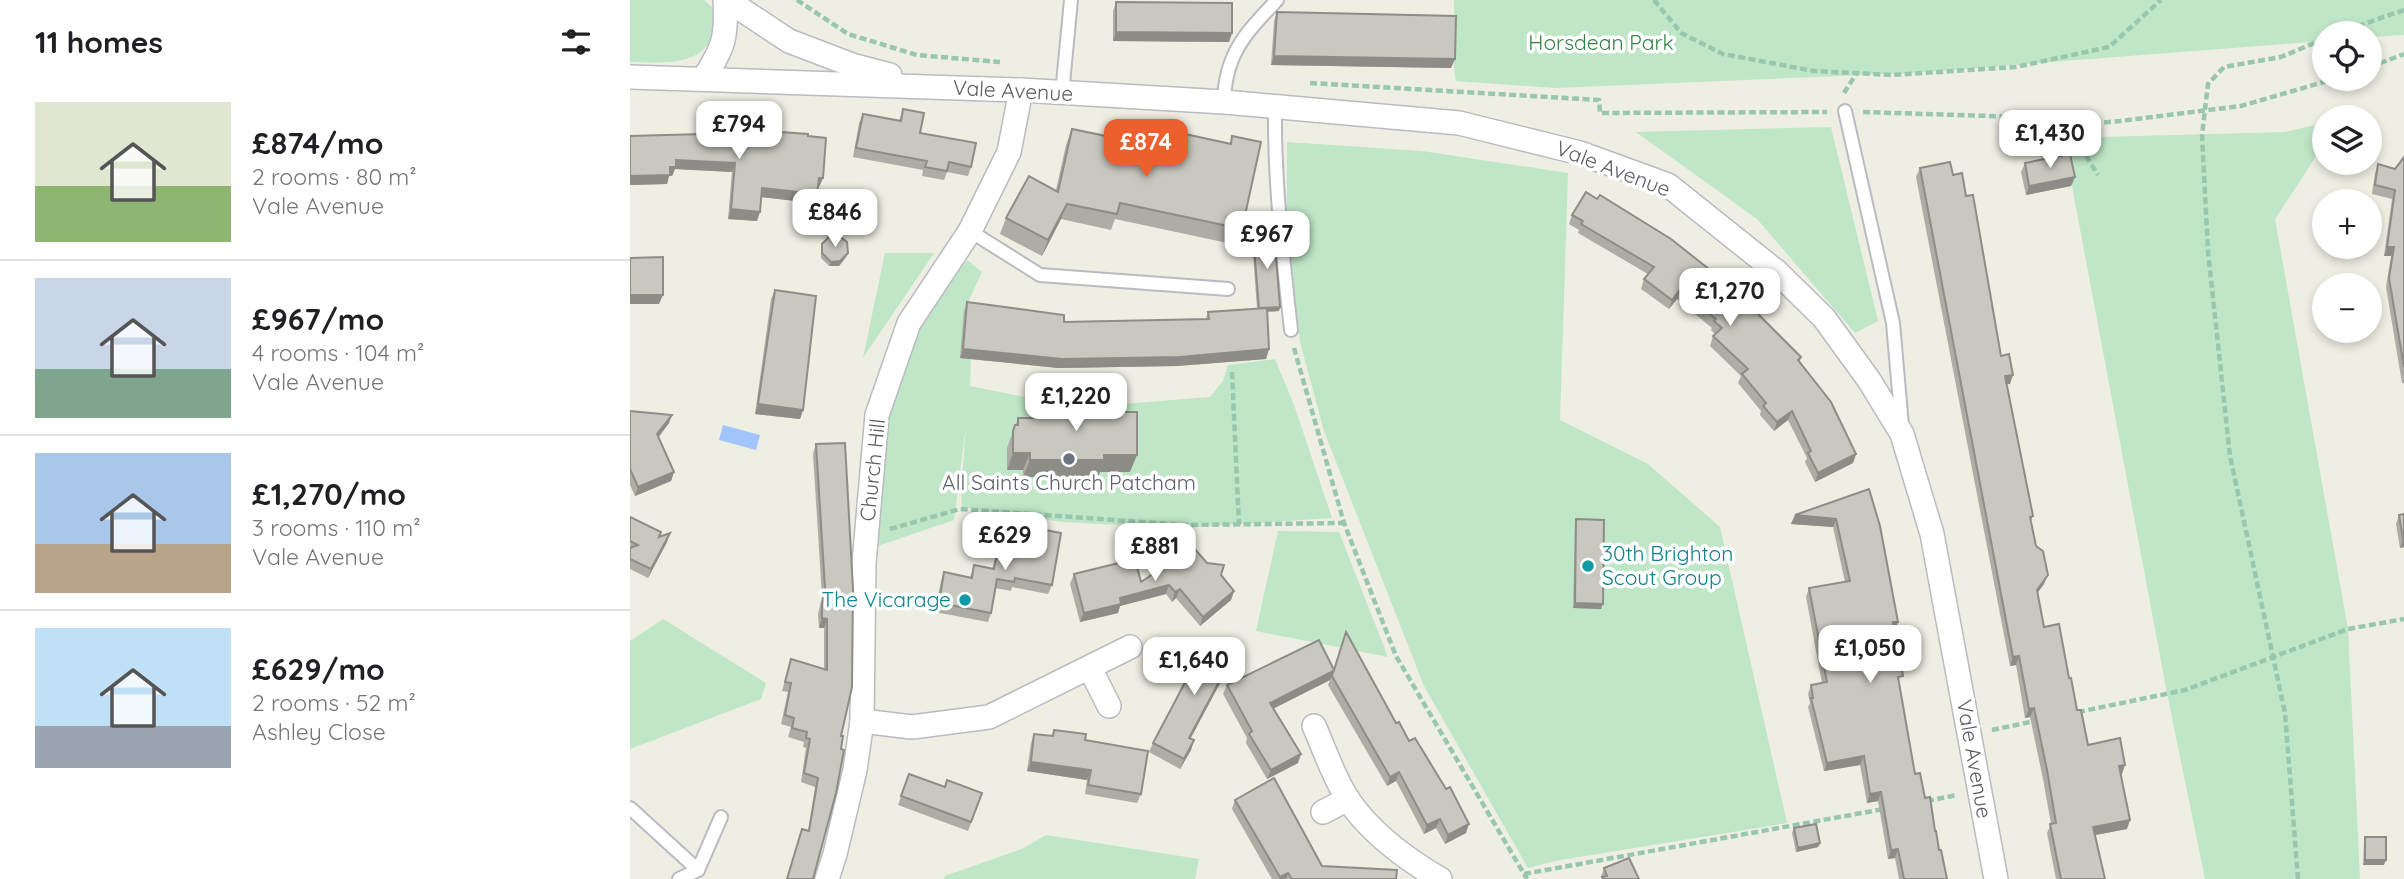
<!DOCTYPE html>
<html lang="en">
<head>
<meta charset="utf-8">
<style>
  :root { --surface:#fff; --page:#f2f2f2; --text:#202124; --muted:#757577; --line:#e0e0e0; --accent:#eb602c }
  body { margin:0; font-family:Quicksand,sans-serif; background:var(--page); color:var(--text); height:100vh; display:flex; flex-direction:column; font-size:26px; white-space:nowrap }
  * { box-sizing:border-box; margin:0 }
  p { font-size:23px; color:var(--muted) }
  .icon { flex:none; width:38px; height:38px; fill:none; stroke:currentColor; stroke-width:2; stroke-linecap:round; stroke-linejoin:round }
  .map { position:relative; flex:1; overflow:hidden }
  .drawer { display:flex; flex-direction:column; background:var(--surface); width:630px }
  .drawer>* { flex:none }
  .tools { position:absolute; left:1682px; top:21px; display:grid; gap:14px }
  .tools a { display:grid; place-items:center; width:70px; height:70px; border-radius:50%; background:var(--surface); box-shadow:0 4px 10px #0003; font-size:35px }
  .price { position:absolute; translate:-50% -60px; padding:0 16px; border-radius:14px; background:#fff; color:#222; font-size:23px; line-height:46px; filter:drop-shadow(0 2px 4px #0008) }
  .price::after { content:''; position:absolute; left:50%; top:42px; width:21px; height:16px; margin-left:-10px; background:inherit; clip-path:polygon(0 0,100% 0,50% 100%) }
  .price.selected { background:var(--accent); color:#fff }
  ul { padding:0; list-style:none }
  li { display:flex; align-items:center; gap:21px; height:175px; padding:0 35px }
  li+li { border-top:2px solid var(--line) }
  li span { display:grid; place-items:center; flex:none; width:196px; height:140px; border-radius:0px; color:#555 }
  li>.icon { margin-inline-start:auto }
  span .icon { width:84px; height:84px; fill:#fffc; stroke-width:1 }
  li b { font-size:30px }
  h2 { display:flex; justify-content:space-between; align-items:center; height:84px; padding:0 35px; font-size:30px }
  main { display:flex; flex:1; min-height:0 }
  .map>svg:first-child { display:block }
  .green { fill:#bfe6c6 }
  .water { fill:#a2c4ff }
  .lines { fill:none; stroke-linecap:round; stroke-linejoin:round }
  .service-casing { stroke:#babbc2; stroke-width:16 }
  .minor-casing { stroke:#babbc2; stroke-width:26 }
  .path { stroke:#98c7ae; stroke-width:4.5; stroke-dasharray:7 3.5; stroke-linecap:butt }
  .service { stroke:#fff; stroke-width:12 }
  .minor { stroke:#fff; stroke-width:23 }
  .wall { fill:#adaca5 }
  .shaded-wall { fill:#8d8c86 }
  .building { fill:#c9c8c0; stroke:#8d8c86; stroke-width:2 }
  .worship-dot { fill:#6b7280; stroke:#fff; stroke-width:2.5 }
  .culture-dot { fill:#0f9aa8; stroke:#fff; stroke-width:2.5 }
  .labels { text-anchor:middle; stroke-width:7; stroke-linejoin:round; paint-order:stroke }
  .park-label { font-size:21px; fill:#338346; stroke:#fff }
  .street-label { font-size:21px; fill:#5b5d64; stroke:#fff }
  .worship-label { font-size:21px; fill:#5b616d; stroke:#fff }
  .culture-label { font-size:21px; fill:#0d838f; stroke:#fff; text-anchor:start }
</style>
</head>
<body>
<main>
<section class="drawer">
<h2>11 homes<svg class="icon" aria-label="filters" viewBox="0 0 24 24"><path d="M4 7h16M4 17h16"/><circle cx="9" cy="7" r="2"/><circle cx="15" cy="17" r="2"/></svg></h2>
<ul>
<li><span style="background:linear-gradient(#dfe7d0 60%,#8fb573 0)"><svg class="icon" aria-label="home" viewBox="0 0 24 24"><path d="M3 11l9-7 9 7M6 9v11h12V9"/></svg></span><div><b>£874/mo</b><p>2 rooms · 80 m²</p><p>Vale Avenue</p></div></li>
<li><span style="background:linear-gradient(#c9d6e8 65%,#7fa58c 0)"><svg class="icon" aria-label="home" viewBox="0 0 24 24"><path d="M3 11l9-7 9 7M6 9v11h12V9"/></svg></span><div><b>£967/mo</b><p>4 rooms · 104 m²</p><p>Vale Avenue</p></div></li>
<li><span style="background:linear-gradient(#a9c7e8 65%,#b9a48a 0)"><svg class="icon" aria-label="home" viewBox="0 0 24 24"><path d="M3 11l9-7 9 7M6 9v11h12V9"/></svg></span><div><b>£1,270/mo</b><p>3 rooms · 110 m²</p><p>Vale Avenue</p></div></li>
<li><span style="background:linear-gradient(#bfe0f5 70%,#9aa5b1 0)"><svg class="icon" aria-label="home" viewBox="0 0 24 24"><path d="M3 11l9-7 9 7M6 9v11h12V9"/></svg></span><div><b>£629/mo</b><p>2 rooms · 52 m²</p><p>Ashley Close</p></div></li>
</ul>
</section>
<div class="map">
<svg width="1774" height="879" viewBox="0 0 1774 879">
  <rect width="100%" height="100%" fill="#eeeee3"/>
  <g class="green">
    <path d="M0,0H74L83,8C84,15 85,24 84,30C74,69 30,62 0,62Z"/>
    <path d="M824,0H1774V35L1740,37V33H1694V41L1281,73L925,88L826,81L824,68Z"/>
    <path d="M1694,123V144L1645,219L1718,629L1730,879H1575L1537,693L1433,138L1655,132Z"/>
    <path d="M1201,127L1248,321L1225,333L1127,219L1006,132Z"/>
    <path d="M657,142L792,151L938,173L930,420L1018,464L1090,527L1157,823L925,861L898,868L794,686L694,431L670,342L657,219Z"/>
    <path d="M255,253H304L233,358Z"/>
    <path d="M337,260L352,272L334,311L341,359L340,386L394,397L493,404L580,397L593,381L598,365L645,359L664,405L702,518L549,528L432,522L332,507L331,492L336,425L324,520L242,548C250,459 256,381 305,303C314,288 327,274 337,260Z"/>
    <path d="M648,531L709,532L758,657L626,631Z"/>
    <path d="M33,619L136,683L131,699L0,749V641Z"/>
    <path d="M416,835L569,859L565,879H314L315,876L394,848Z"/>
  </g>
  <path class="water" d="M93,425L130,435L126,450L89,440Z"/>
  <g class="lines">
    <g class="service-casing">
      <g id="service">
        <path d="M432,94L441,0"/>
        <path d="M594,102C595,54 615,34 647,0"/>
        <path d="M645,107C644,182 653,256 661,330"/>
        <path d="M1215,111L1263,323L1272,426"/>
        <path d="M340,231L410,275L598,289"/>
        <path d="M0,808L68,870L49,879"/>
        <path d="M68,870L91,817"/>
      </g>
    </g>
    <g class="minor-casing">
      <g id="minor">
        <path d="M97,0L159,41L222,65L260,75"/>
        <path d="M0,77L391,90L594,102L829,123L950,153L1038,185L1147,272L1194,318L1239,380L1272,434L1302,534L1366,879"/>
        <path d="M74,78C94,47 97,37 95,0"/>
        <path d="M460,668L479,706"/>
        <path d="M232,721L282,727L359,717L500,647"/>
        <path d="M684,726C695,750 704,779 719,801C741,833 776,859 810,879"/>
        <path d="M693,812L718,799"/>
        <path d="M197,879L205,854L225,770L232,721L234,563L247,415L279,323L340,231L379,152L391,90"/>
      </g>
    </g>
    <g class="path">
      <path d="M167,0L218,34L287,55L370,62"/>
      <path d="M1024,0L1051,33L1093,54L1184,71L1262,75L1386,67L1479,47L1531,0"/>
      <path d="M1708,33L1774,10"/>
      <path d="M1740,67L1774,54"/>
      <path d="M680,83L969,100L970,113L1197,112"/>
      <path d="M1214,93L1226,74"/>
      <path d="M1233,112L1423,118L1468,123L1490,121L1611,106L1704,79"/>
      <path d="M1434,120L1468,175"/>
      <path d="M664,348L714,523L766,656L897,879"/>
      <path d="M602,372L609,525"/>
      <path d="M260,529L330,509L555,525L714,523"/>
      <path d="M410,532L412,516"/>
      <path d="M1448,712L1555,690L1718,629L1774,619"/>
      <path d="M1362,730L1405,721"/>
      <path d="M1297,801L1327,795"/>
      <path d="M894,874L1254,809"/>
      <path d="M1668,879L1655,713L1600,456L1578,251L1572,135L1578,84L1594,67L1651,57L1694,39"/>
    </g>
    <use href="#service" class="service"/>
    <use href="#minor" class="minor"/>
  </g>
  <g class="wall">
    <path d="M486,2L602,33L599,42L483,41V11Z"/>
    <path d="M647,12L825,59L821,68L641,65L644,21Z"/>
    <path d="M273,109L290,133L341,167L338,176L317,172L314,180L292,176L293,170L223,157L229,123L233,114L269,121Z"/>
    <path d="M509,124L600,143L602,136L612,229L607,245L485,219L481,230L431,219L412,256L370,234L376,218L426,190L436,145L442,129L503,142Z"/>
    <path d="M136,131L178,136L193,178L189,187H188L187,194L184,203L131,197L127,221L98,219L102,172L45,169L42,176H39L37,184L0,185V136L117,137L118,134L135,135Z"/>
    <path d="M1774,157V383H1772L1756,287L1761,256H1754L1762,199L1742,194L1745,173L1748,164L1765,169Z"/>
    <path d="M1395,163L1445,177L1441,186L1396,195L1391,172Z"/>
    <path d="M1290,168L1323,175L1336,196L1371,356L1380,384H1377L1403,516L1401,521L1406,546L1414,584L1407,593L1414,627L1439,678L1447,710L1458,745L1495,765L1491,774L1497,829L1465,835L1475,879H1426L1417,833L1421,824L1413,779L1400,717L1395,718L1386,665L1380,666L1286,177Z"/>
    <path d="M942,215L1171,357L1170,361L1226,454L1223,463L1185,482L1175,462L1177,458L1158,420L1144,431L1130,415L1131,411L1108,383L1111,376L1080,346L1083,336L1085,334L1081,330L1082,328L1047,299L1039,309L1011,289L1014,279L1018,274L948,233L949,230L939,224Z"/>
    <path d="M623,235L650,307L649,311L637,312L639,349L636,359L547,366L429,368L330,358L334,311L337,302L434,322L576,319L578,312L627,309L622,239Z"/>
    <path d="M192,244L216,257L209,266H199L191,258V249Z"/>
    <path d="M145,290L173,410L170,419L125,414L141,299Z"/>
    <path d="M404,406L479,412L500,472H470L468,477H393V470H377V448L388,418H400Z"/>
    <path d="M0,411L39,423L29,437L44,472L41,481L5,496L0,485Z"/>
    <path d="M186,444L211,736L183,879H156L172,829L178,831L185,787L171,782L176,748L173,747L174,742L158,737L161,727L151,724L158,692L152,691L161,659L194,669V628H189L188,614L192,597L183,454Z"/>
    <path d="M1239,489L1268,622L1265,630L1269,685L1285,774L1295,798L1305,831L1317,879H1269L1265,858L1258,859L1248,801L1237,803L1230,765L1194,771L1178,707L1180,703L1178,694L1181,685L1192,683L1176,597L1179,588L1215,582L1203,527L1161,524L1165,515Z"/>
    <path d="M1769,515L1774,547L1770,548L1766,524Z"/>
    <path d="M0,517L37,542L18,578L0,569Z"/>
    <path d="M946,519L971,609L943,608L945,524Z"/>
    <path d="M394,526L422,585L418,594L382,587L381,591L365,588L361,613L358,622L305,612L311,581L314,572L340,577L344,565L362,569L367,553L387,557L391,535Z"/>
    <path d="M577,563L591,575L604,591L601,600L570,626L546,598L542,602L536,594L490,606L488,613L450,622L440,584L444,574L511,582Z"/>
    <path d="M567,640L596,672L560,738L564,740L561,750L550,769L519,752L523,743L556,679L564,649Z"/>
    <path d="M704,669L766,723L779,741L836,833L815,844L806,828L794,834L766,781L757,786L698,685L700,680L643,708L668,763L637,779L616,743L617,738L593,694L597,685Z"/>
    <path d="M424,730L455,740L511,794L507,803L455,794L457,780L397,771L401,743L404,734L422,736Z"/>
    <path d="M279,774L315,787L352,793L338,831L268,805Z"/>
    <path d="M605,800L692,866L766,879H642L602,809Z"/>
    <path d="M1164,828L1190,843L1188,847L1166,852L1162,833Z"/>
    <path d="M1735,837L1754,865H1733L1734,842Z"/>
    <path d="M974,868L1009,879H972L971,877Z"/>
  </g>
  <g class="shaded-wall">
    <path d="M486,32L602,33L599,42L483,41Z"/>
    <path d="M644,56L825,59L821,68L641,65Z"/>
    <path d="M46,160L105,163L102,172L45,169L42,176H39L37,184L0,185V176L40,167Z"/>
    <path d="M1445,177L1441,186L1396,195L1399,186Z"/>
    <path d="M189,178H193L189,187H185Z"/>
    <path d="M132,188L187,194L184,203L129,197Z"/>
    <path d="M437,204L431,219L412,256L418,240Z"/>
    <path d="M101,209L130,212L127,221L98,219Z"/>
    <path d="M1757,247H1764L1761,256H1754Z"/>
    <path d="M218,253L216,257L209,266H199L201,262Z"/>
    <path d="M1050,290L1047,299L1039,309L1042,300Z"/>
    <path d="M0,295H33L29,304H0Z"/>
    <path d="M650,307L649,311L627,312L629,308Z"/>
    <path d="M333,349H639L636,359L547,366L429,368L330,358Z"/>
    <path d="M1383,375L1380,384L1372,385L1375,376Z"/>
    <path d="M128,404L173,410L170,419L125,414Z"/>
    <path d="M1162,411L1158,420L1144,431L1147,422Z"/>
    <path d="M42,415L39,423L24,442L27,434Z"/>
    <path d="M383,453H400L393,470H377Z"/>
    <path d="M1226,454L1223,463L1185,482L1188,473Z"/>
    <path d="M474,455H507L500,472H470L468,477H393L400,460Z"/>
    <path d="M44,472L41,481L5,496L8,487Z"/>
    <path d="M1165,515L1206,519L1203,527L1161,524Z"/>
    <path d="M40,533L37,542L18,578L21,569Z"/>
    <path d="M1773,539H1774V547L1770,548Z"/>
    <path d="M1418,575L1414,584L1403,599L1407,590Z"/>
    <path d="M539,585L536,594L490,606L488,613L450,622L454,613L490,598Z"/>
    <path d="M550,589L546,598L542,602L545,592Z"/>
    <path d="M604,591L601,600L570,626L573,617Z"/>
    <path d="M945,603L973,604L971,609L943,608Z"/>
    <path d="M192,618L197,619L194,628H189Z"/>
    <path d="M1263,622H1268L1265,630Z"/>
    <path d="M1389,656L1386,665L1380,666L1383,657Z"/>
    <path d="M599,663L596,672L556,747L559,738Z"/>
    <path d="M703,671L700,680L637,712L640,703Z"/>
    <path d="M1404,708L1400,717L1395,718L1399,709Z"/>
    <path d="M564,740L561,750L550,769L554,759Z"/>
    <path d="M671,754L668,763L637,779L641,770Z"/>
    <path d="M1234,756L1230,765L1194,771L1197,763Z"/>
    <path d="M401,762L461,770L457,780L397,771Z"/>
    <path d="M1495,765L1492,774L1486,775L1489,766Z"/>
    <path d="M769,772L766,781L757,786L760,777Z"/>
    <path d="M1251,792L1248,801L1237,803L1240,794Z"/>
    <path d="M810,819L806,828L794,834L797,825Z"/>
    <path d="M1500,820L1497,829L1460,836L1463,827Z"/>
    <path d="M839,824L836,833L815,844L818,835Z"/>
    <path d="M1190,843L1188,847L1166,852L1168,848Z"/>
    <path d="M1268,849L1265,858L1258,859L1261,850Z"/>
    <path d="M1735,860H1756L1754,865H1733Z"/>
    <path d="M658,873L656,879H649L650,877Z"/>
  </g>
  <g class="building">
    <path d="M486,2L602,3V33L486,32Z"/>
    <path d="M647,12L826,16L825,59L644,56Z"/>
    <path d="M273,109L294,113L290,133L346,143L341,167L319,162L317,171L295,167L297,161L226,148L233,114L271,121Z"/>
    <path d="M509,124L601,144L602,136L631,142L612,229L490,203L487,214L437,204L418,240L376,218L399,176L428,192L442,129L505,142Z"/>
    <path d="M136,131L178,134V136L196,138L193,178H189L187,194L132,188L130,212L101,209L105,163L46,160V167H40V175L0,176V136L73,134L118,137V134L136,135Z"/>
    <path d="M1440,154L1445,177L1399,186L1395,163Z"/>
    <path d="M1774,157V367L1759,278L1764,247H1757L1765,190L1745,185L1748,164L1765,169Z"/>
    <path d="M1320,162L1323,175L1332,173L1336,196L1343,195L1371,356L1379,354L1383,375L1375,376L1403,516L1400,517L1406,546L1413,551L1418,575L1407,590L1414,627L1429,624L1439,678H1441L1447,710H1451L1458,745L1490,738L1495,765L1489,766L1500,820L1463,827L1475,879H1431L1420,824L1426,823L1417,770L1404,708L1399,709L1389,656L1383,657L1290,168Z"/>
    <path d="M956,192L967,199L970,195L1041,239L1099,285L1171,357L1168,360L1201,402L1226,454L1188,473L1178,453L1181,451L1162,411L1147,422L1133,406L1136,403L1112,374L1118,369L1083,336L1092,328L1084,321L1086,319L1050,290L1042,300L1014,279L1024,267L951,224L953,221L942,215Z"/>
    <path d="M644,233L650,307L629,308L623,235Z"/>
    <path d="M200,236H209L217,242L218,253L210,261L201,262L192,253V244Z"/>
    <path d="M33,257V295H0V258Z"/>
    <path d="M145,290L186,296L173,410L128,404Z"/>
    <path d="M337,302L434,315V322L579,319L578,312L637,308L639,349L550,357L432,359L333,349Z"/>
    <path d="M404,406H479V412H507V455H474V460H400V453H383V431L385,425H388V418H404Z"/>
    <path d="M0,411L42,415L27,434L44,472L8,487L0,469Z"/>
    <path d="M215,443L223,589L222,687L211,736H213L211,749L214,750L206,793L183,879H157L172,829L179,831L188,778L174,773L180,739L176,738L177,732L162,728L164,718L155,715L161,683L155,682L161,659L197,670V619L192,618V605L195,588L186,444Z"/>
    <path d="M1239,489L1250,526L1268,622H1263L1273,676L1268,677L1285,774L1290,773L1295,798L1300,797L1305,831H1306L1309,850H1311L1317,879H1274L1268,849L1261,850L1251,792L1240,794L1234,756L1197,763L1181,698H1183L1181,685L1197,682L1179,588L1220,581L1206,519L1165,515Z"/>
    <path d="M1774,514V539H1773L1769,515Z"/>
    <path d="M0,517L31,532L29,537L40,533L21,569L0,559V548L8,545L0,541Z"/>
    <path d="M946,519L974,520L973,604L945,603Z"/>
    <path d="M394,526L431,533L422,585L385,578L384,582L367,579L361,613L309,603L314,572L342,578L344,565L364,569L367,553L388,557Z"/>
    <path d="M563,547L577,563L594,565L591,575L604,591L573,617L550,589L545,592L539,585L490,598L491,604L454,613L444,574L505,559L511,582Z"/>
    <path d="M716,632L766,723L769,722L779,741L785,738L816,789L820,787L839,824L818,835L810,819L797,825L769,772L760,777L702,676L703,671L640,703L671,754L641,770L619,734L622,731L597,685L689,640L704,670Z"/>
    <path d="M567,640L603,648L599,663L559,738L564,740L554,759L523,743L559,675Z"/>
    <path d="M424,730L456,734L455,740L518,751L511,794L458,785L461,770L401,762L404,734L423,736Z"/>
    <path d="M279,774L315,787L317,780L352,793L341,822L271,796Z"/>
    <path d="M644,778L692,866L767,870L766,879H662L658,873L650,877L605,800Z"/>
    <path d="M1186,824L1190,843L1168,848L1164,828Z"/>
    <rect x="1735" y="837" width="21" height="23"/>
    <path d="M999,858L1009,879H973L972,877L977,876L974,868Z"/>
  </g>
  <circle class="worship-dot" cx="439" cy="459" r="7"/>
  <g class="culture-dot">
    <circle cx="958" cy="566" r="7"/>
    <circle cx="335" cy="600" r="7"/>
  </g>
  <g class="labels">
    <g class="park-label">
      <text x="971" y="50">Horsdean Park</text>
    </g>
    <g class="street-label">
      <text transform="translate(383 91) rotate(3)" y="7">Vale Avenue</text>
      <text transform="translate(983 169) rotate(21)" y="7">Vale Avenue</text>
      <text transform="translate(243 470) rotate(-84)" y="7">Church Hill</text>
      <text transform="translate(1344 759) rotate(80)" y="7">Vale Avenue</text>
    </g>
    <g class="worship-label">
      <text x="439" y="490">All Saints Church Patcham</text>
    </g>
    <g class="culture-label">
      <text x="972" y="561">30th Brighton<tspan x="972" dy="24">Scout Group</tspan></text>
      <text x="321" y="607" text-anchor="end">The Vicarage</text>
    </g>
  </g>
</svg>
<div class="tools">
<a><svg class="icon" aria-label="locate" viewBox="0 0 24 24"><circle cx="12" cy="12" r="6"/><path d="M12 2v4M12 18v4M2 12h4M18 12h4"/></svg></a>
<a><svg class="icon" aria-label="layers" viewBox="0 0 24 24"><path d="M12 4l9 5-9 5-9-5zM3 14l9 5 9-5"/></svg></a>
<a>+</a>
<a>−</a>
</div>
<b class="price" style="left:109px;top:161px">£794</b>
<b class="price" style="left:1420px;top:170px">£1,430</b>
<b class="price selected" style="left:516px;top:179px">£874</b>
<b class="price" style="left:205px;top:249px">£846</b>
<b class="price" style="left:637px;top:271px">£967</b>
<b class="price" style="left:1100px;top:328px">£1,270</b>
<b class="price" style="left:446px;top:433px">£1,220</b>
<b class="price" style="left:375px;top:572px">£629</b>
<b class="price" style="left:525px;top:583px">£881</b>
<b class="price" style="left:1240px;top:685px">£1,050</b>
<b class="price" style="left:564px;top:697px">£1,640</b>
</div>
</main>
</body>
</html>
